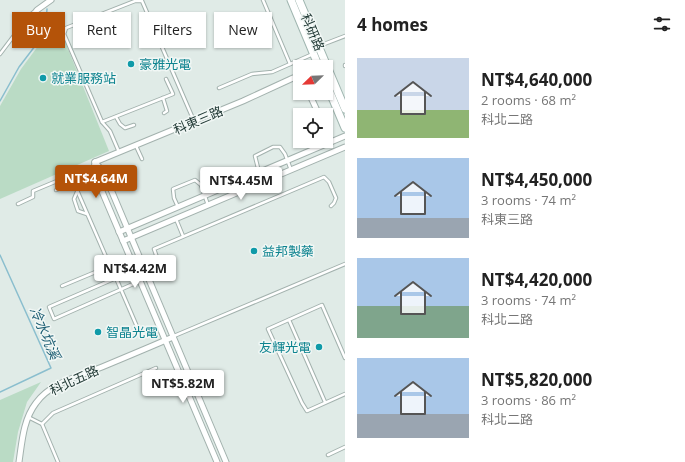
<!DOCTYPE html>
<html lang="en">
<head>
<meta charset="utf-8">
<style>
  :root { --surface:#fff; --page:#f2f2f2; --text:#222; --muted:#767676; --accent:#b45309 }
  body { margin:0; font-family:"Open Sans","Noto Sans TC",sans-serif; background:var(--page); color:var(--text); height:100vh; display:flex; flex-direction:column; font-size:15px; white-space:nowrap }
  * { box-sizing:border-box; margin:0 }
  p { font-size:13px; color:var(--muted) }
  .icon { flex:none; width:22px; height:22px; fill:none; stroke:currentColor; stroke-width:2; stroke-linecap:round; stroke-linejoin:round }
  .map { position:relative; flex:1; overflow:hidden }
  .details { display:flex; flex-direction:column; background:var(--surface); width:340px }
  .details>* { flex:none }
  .banner { position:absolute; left:12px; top:12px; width:273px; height:36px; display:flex; gap:8px }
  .needle { width:26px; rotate:247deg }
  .tools { position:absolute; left:293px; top:60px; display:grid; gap:8px }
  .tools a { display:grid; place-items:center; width:40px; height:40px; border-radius:0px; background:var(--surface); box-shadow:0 1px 3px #0004; font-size:20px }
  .price { position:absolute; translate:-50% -34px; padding:0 9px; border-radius:4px; background:#fff; color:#222; font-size:13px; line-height:26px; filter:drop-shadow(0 1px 2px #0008) }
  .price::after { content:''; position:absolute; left:50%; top:24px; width:12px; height:9px; margin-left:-6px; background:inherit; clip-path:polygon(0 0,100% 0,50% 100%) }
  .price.active { background:var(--accent); color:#fff }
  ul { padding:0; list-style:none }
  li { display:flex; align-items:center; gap:12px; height:100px; padding:0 12px }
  li span { display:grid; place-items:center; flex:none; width:112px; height:80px; border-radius:0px; color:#555 }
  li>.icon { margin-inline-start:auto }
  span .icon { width:48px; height:48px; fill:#fffc; stroke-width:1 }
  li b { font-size:17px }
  h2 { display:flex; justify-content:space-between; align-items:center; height:48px; padding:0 12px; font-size:17px }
  .pill { padding:0 14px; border-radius:0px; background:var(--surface); box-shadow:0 1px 3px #0004; font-size:14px; line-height:36px }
  .pill.active { background:var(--accent); color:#fff }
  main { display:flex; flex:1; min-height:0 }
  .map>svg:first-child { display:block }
  .green { fill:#badbc5 }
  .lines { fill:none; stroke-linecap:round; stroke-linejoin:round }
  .stream { stroke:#8abece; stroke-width:1.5 }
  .lane-casing { stroke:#a3b2ae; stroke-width:4.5 }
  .street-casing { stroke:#a3b2ae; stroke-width:7 }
  .secondary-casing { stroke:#a0b6b0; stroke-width:9 }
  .lane { stroke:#fff; stroke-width:2.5 }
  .street { stroke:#fff; stroke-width:5 }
  .secondary { stroke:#fff; stroke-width:7 }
  .culture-dot { fill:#0f9aa8; stroke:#f1f7f5; stroke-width:1.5 }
  .labels { text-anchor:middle; stroke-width:3; stroke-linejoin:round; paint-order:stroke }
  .street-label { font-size:13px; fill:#223a36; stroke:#f1f7f5 }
  .culture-label { font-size:13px; fill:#0d838f; stroke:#f1f7f5; text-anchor:start }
  .water-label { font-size:14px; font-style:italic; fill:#1e5f74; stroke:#f1f7f5 }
</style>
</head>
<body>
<main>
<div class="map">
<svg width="345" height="462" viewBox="0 0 345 462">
  <rect width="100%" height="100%" fill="#e0ebe7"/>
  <g class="green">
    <path d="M58,24L109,151L0,199V106L21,69L47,34Z"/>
    <path d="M41,382L27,402L18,432L13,462H0V400Z"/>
  </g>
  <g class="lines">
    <g class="stream">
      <path d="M0,101L19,67L45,33L47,9"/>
      <path d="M0,255L51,368L0,392"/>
    </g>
    <g class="lane-casing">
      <g id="lane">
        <path d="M263,0L290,64"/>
        <path d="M319,46L345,36"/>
        <path d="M0,54L28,17L36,10"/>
        <path d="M345,65V66"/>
        <path d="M219,88L252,74L272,72L313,54"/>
        <path d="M163,98L167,111L164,113"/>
        <path d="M116,117L120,124L125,128L134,125"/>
        <path d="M102,122L173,94L166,79"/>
        <path d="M136,146L142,159"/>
        <path d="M119,152L110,131L102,122L64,34L66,28L135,1H142L194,121"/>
        <path d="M259,172L255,156L273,147H280L285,154L291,170"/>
        <path d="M69,176L84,170H94"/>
        <path d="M75,184L96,175"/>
        <path d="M56,190L74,183"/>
        <path d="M77,192L74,199L78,211L87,214"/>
        <path d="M18,204L33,197V191L69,176L73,181L110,266L130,259"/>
        <path d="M178,207L174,198L173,189L195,180L201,185L208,205"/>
        <path d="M176,219L183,236"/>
        <path d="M160,266L154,249L324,177L329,182L336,198L334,203L331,206"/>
        <path d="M62,286L110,266"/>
        <path d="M289,320L325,402"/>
        <path d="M138,329L116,278L49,307L54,319L140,281"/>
        <path d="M174,336L345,264"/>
        <path d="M345,358L322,305L268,329L302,403L307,411L345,394"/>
        <path d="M28,417L42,424L58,462"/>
        <path d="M42,424L53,413L156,368"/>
        <path d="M328,455L345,447"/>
      </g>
    </g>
    <g class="street-casing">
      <g id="street">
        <path d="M37,10L51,0"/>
        <path d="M309,93L319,115"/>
        <path d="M326,133L330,142"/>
        <path d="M95,162L104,173L226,462"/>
        <path d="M95,162L94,170L98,182L217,462"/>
        <path d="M95,162L243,101L293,78L300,77"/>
        <path d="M119,232L345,136"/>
        <path d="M123,241L345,147"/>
        <path d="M19,462C22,442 23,420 36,403C50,383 80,376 102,367C126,357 150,347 173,337"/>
      </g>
    </g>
    <g class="secondary-casing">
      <g id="secondary">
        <path d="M291,0L319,67"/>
        <path d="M299,0L345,109"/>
        <path d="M326,83L345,128"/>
      </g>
    </g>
    <use href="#lane" class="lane"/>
    <use href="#street" class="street"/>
    <use href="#secondary" class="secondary"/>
  </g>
  <g class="culture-dot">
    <circle cx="131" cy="64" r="4"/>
    <circle cx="43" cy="78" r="4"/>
    <circle cx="254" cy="251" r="4"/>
    <circle cx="98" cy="332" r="4"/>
    <circle cx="319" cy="347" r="4"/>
  </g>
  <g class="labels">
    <g class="street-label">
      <text transform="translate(313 32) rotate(67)" y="5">科研路</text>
      <text transform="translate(198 120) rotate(-23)" y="5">科東三路</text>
      <text transform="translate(74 380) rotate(-25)" y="5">科北五路</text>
    </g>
    <g class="culture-label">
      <text x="139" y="69">豪雅光電</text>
      <text x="51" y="83">就業服務站</text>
      <text x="262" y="256">益邦製藥</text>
      <text x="106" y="337">智晶光電</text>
      <text x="311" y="352" text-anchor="end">友輝光電</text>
    </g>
    <g class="water-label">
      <text transform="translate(45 333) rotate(67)" y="5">冷水坑溪</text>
    </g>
  </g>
</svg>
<div class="tools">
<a><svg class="needle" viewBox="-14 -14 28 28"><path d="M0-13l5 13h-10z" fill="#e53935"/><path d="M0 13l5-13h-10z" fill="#767676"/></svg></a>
<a><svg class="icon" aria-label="locate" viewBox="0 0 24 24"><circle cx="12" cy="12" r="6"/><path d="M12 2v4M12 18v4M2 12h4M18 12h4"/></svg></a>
</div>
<b class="price active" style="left:96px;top:199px">NT$4.64M</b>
<b class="price" style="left:241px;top:201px">NT$4.45M</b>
<b class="price" style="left:135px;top:289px">NT$4.42M</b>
<b class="price" style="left:183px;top:404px">NT$5.82M</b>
<div class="banner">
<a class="pill active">Buy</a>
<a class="pill">Rent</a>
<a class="pill">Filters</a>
<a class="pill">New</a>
</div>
</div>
<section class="details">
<h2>4 homes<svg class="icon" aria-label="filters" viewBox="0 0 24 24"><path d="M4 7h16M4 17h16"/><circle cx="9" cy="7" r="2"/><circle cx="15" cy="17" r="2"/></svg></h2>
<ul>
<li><span style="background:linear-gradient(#c9d6e8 65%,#8fb573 0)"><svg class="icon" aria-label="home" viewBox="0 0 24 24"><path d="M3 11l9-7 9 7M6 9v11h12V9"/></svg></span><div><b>NT$4,640,000</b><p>2 rooms · 68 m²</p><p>科北二路</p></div></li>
<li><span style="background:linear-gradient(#a9c7e8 75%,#9aa5b1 0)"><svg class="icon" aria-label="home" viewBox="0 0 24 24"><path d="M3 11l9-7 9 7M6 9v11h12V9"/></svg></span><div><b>NT$4,450,000</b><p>3 rooms · 74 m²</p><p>科東三路</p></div></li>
<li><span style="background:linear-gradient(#a9c7e8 60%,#7fa58c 0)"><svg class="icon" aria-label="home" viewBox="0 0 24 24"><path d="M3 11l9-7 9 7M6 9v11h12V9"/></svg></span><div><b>NT$4,420,000</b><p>3 rooms · 74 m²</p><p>科北二路</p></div></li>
<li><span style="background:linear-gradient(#a9c7e8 70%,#9aa5b1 0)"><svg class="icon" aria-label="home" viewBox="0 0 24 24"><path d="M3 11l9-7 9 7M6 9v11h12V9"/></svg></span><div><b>NT$5,820,000</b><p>3 rooms · 86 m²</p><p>科北二路</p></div></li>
</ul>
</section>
</main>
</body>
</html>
